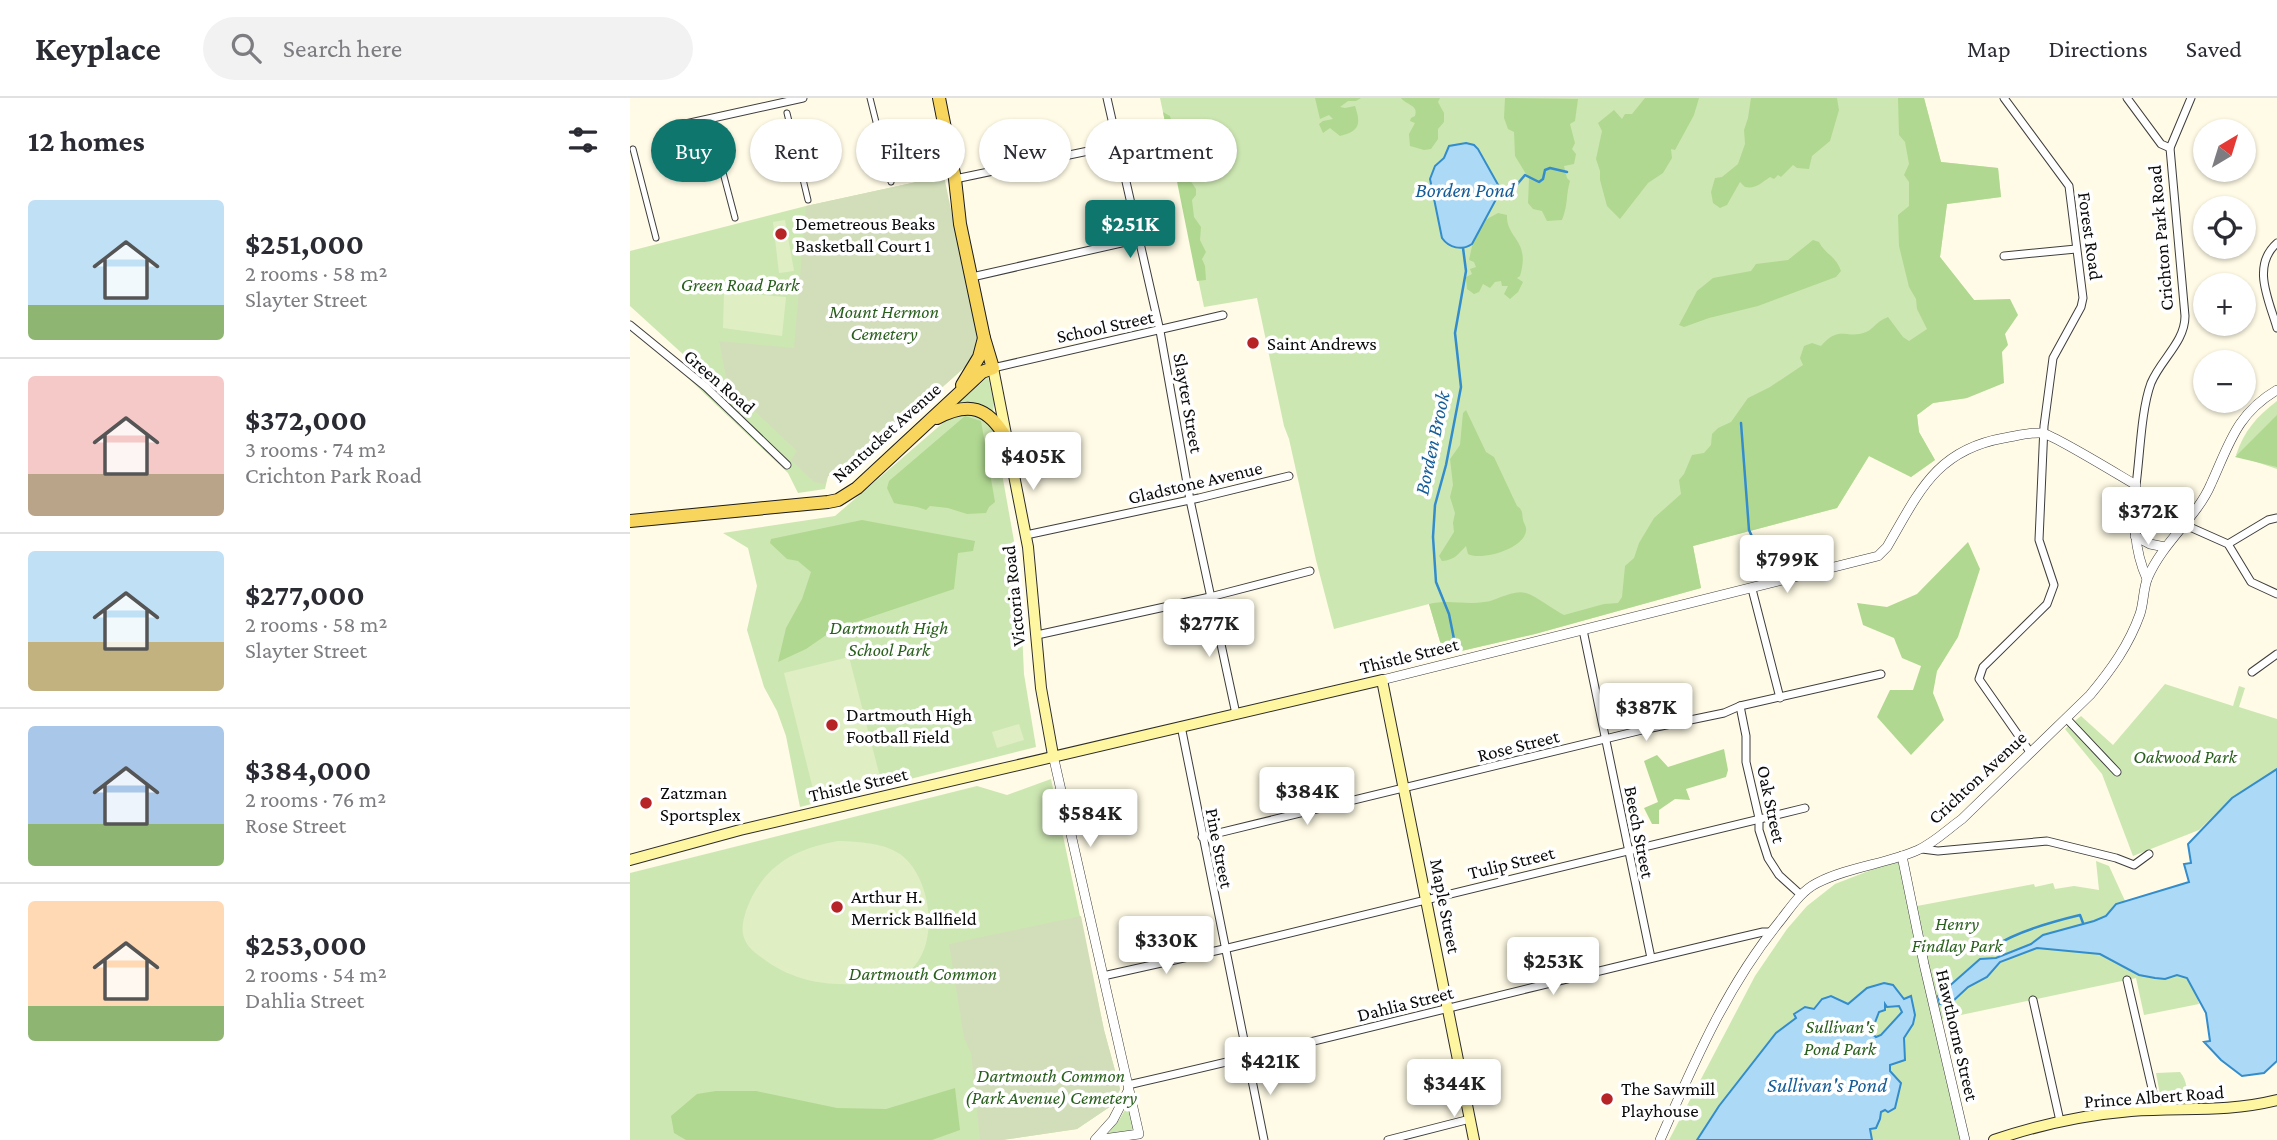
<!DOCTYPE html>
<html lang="en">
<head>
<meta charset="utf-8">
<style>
  :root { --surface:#fff; --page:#f2f2f3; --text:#2b2b33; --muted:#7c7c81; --line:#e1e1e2; --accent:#0f766e }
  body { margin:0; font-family:"Crimson Pro",serif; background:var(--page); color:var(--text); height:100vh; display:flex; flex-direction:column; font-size:26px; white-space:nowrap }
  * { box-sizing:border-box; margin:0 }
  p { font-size:23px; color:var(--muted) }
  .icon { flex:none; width:38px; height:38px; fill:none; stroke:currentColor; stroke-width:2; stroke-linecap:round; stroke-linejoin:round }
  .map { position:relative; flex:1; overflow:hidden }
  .details { display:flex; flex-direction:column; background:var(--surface); width:630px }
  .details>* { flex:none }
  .guide { position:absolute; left:21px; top:21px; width:665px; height:63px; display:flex; gap:14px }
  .needle { width:46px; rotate:38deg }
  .fabs { position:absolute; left:1563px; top:21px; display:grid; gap:14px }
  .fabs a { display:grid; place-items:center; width:63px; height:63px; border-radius:50%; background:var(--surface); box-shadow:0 2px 5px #0004; font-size:35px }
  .price { position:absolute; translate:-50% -60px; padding:0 16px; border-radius:7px; background:#fff; color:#222; font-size:23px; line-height:46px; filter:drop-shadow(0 2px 4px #0008) }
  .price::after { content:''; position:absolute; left:50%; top:42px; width:21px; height:16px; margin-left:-10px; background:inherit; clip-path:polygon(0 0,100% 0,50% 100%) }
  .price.current { background:var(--accent); color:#fff }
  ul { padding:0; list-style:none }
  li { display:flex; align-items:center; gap:21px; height:175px; padding:0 28px }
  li+li { border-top:2px solid var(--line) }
  li span { display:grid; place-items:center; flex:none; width:196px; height:140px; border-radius:7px; color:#555 }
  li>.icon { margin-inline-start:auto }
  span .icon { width:84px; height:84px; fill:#fffc; stroke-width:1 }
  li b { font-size:30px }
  h2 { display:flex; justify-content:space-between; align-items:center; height:84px; padding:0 28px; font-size:30px }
  .tag { padding:0 24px; border-radius:32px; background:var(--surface); box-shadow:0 2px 5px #0004; font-size:24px; line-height:63px }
  .tag.current { background:var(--accent); color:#fff }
  header { display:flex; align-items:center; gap:42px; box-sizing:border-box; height:98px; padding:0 35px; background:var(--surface); border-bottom:2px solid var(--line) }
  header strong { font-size:33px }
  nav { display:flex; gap:38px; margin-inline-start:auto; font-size:24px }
  .search { width:490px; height:63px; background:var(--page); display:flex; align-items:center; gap:18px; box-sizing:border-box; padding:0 24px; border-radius:38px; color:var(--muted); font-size:26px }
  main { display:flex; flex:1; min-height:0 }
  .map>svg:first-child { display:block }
  .green { fill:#cde7b2 }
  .forest { fill:#b0d891 }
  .cemetery { fill:#d2deba }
  .pitch { fill:#dfefc3 }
  .water { fill:#acd9f5; stroke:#338ccc; stroke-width:2; fill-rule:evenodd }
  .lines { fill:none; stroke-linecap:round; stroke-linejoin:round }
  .stream { stroke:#338ccc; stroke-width:2.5 }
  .pedestrian-casing { stroke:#3d3d3d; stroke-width:7 }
  .minor-casing { stroke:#3d3d3d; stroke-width:9 }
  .tertiary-casing { stroke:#3d3d3d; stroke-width:10 }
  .secondary-casing { stroke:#2c2c2c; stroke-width:12 }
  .primary-casing { stroke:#1b1b1b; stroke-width:14 }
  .pedestrian { stroke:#fff; stroke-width:5 }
  .minor { stroke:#fff; stroke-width:7 }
  .tertiary { stroke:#fff; stroke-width:9 }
  .secondary { stroke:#fff6a1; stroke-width:10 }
  .primary { stroke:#f8d55d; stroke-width:12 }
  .poi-dot { fill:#b72428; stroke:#fff; stroke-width:2.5 }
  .labels { text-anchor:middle; stroke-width:7; stroke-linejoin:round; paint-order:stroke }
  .poi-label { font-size:19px; fill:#0a0a0a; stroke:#fff; text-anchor:start }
  .street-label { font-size:19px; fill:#0a0a0a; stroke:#fff }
  .park-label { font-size:19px; font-style:italic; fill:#295f1c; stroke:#fff }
  .water-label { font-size:21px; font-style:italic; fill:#155d99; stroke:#fff }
</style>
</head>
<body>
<header>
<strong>Keyplace</strong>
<div class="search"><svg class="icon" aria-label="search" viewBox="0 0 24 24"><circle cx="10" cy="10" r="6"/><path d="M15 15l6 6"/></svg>Search here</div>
<nav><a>Map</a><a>Directions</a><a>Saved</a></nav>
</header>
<main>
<section class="details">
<h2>12 homes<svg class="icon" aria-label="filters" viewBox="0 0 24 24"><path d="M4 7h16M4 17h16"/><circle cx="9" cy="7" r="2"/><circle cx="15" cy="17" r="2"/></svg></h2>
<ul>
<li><span style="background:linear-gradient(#bfe0f5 75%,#8fb573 0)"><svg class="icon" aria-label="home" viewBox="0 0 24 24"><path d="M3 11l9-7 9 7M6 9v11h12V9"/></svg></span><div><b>$251,000</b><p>2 rooms · 58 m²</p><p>Slayter Street</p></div></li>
<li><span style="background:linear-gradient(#f6c9c9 70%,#b9a48a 0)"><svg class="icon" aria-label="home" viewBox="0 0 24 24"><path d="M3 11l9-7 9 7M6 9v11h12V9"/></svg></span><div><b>$372,000</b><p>3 rooms · 74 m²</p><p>Crichton Park Road</p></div></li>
<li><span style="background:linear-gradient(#bfe0f5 65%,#c2b280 0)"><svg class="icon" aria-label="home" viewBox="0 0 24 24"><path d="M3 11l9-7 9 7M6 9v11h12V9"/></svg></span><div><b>$277,000</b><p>2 rooms · 58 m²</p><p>Slayter Street</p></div></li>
<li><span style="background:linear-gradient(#a9c7e8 70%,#8fb573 0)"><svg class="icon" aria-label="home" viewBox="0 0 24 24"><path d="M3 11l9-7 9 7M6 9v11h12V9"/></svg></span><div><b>$384,000</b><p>2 rooms · 76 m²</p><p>Rose Street</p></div></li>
<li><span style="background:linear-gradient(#ffd9b3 75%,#8fb573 0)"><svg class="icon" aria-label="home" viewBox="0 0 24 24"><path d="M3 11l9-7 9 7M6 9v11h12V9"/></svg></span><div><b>$253,000</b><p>2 rooms · 54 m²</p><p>Dahlia Street</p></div></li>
</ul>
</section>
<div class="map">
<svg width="1647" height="1042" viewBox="0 0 1647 1042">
  <rect width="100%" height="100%" fill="#fffbe6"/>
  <g class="green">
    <path d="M530,0H1294L1311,64L1368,70L1371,99L1317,106L1310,159L1344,202L1337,300L1303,305L1287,317L1289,334L1305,362L1281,379L1239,358L1207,410L1063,448L1071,490L905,536L814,557L799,506L704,531L686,462L659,341L654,328L627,200L574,209Z"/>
    <path d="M314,78L336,268L212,379L198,378L195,391L168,395L158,375L57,279L66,268L0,208V153L176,108Z"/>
    <path d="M358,279L364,305L363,315L327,306Z"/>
    <path d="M1647,303V371L1606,357C1614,333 1627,318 1647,303Z"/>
    <path d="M338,315L363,325L384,443L381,452L391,511L394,576L406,649L170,709L156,638L147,613L134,589L117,532L127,488L118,450L93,435L205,418L321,318Z"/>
    <path d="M1535,586L1603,608L1609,588L1615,590L1609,609L1647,621V671L1639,678L1604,698L1569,732L1503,758L1472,676L1435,631L1451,618L1483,647Z"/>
    <path d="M421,681L474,932L490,991L484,1006L447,1031L372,1042H0V775L347,688L377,697Z"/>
    <path d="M1277,758L1287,808L1404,786L1405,789L1423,785L1425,791L1444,788L1469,792L1466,763L1479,768L1496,805L1482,810L1476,818L1464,823L1413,837L1401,846L1366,860L1350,861L1309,898L1310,905L1322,904L1338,889L1357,879L1370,864L1407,850L1470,856L1501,873L1525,880L1535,881L1547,877L1556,879L1566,894L1569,906L1514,917L1506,880L1312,921L1337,1042H1039L1125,878L1157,831L1177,808L1205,786Z"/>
    <path d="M1550,974C1557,982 1558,995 1557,1006L1531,1002L1526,975Z"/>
    <path d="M499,1005L506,1033L476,1038L489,1022Z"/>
  </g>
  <g class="forest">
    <path d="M685,0H731L726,3H718L710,9L715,10L725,8C731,26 730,33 710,38L700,30L693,35L689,26L693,23L703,21L699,17L690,21Z"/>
    <path d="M771,0H810L808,4L814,15V24L808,31V41L801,51L794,52L780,48L779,36L785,25L780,23L781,20L785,18C789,7 776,7 771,0Z"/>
    <path d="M875,0L948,1L945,23L940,26L945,45L942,51L946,56L944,66L934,68L937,80L940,83C936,96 938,108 932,122L917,123L912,113L903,111L898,105L899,81L885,58L884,34L878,31L874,20Z"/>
    <path d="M1015,0H1069L1064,17L1045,52L1041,51L1042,60L1033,75L1018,85L990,121L977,108L970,82V73L966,61L972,33L968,25L984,12L992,21L995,16H1002Z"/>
    <path d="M1121,0H1207L1209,12L1200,43L1182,58L1179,71L1167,70L1163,67L1151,79L1148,77L1144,81L1140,79C1131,85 1126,91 1115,89L1110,84L1097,107L1090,110L1083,105L1081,94L1085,80L1092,79L1108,66L1115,46L1114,32L1118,20Z"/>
    <path d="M1268,0H1294L1311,64L1368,70L1371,99L1317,106L1310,159L1344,202L1380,201L1388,217L1375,236L1378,247L1372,254L1374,285L1337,300L1303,305L1287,317L1289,334L1305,362L1281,379L1239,358L1207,410L1063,448L1071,490L905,536L814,557L799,506C818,501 835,507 854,504C867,503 882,491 896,495C908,499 922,511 934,517L974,506L988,505L992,499L995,468L1004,460L1009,445L1024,420L1051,396L1049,382L1054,376L1062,357L1074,355L1081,347L1082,336L1088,330L1101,324L1118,300L1140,289L1173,267L1170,260L1174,248L1182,245L1191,248C1210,226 1216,242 1236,234C1244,231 1245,224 1258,219L1273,239L1279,243L1297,231L1287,211L1286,201L1279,189L1269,148L1268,117L1279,108V84L1274,77L1279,66L1275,44L1269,37Z"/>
    <path d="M533,14L540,18L543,28L549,32V43L558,60L551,69L566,91V97L562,102L564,119L571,129L570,142L576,154L572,161L575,168L576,182L567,183Z"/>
    <path d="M868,115L877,117C876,141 901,141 890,178L887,180L893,184L888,194L880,201L874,196L878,188H872L871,183L865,184L860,190L853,186L849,194L844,196L837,191L836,179L842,176L840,171L846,169L844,164L839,162L843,144L849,133L857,121Z"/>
    <path d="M1183,142L1189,144C1195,156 1206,158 1211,173L1206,179L1128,208L1079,220L1054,229L1049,227L1067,193L1083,180L1121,173L1126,166L1158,162Z"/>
    <path d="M836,312L856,354L864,359L887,408C893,412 892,415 893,422C894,426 897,429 896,433C894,451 851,463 838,456L836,448C828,456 825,462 812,463L809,458L824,434L823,425L825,415L820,399L823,387L820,361L830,347L833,315Z"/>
    <path d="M1647,317V369L1605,359Z"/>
    <path d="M335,318L351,323L365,404L359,409L356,415L337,416L318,410L300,408L296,412C285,407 276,408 264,405L257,390L259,383Z"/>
    <path d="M232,422L345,443L343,453L328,455L324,491L205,531L176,551L148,564L156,530L172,501L181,474L168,463L157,461L140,445L141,441Z"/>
    <path d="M1338,444L1350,471L1328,539L1307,573L1303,595L1314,622L1281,657L1247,619L1260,592H1283L1291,568L1272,560L1264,540L1233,527L1227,505L1257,509L1287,496Z"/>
    <path d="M1094,651L1098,672L1096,679L1056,691L1060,702L1045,701L1029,712V726H1022L1014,710L1028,704L1014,663L1027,657L1038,669Z"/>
    <path d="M325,990L330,1032L302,1042H56L44,1035L41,1018L67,996L86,993H126L207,1010L256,1011Z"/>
  </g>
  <g class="cemetery">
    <path d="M314,78L349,246L336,268L212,379L198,378L195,386L184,384L161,362L167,353L98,288L89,243L164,250L176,108Z"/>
    <path d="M451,818L474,932L490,991L484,1006L447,1031L372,1042H350L341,955L334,940L319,846Z"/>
  </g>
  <g class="pitch">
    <path d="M155,122L164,173L149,175L143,124Z"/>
    <path d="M94,194L156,199L152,238L93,230Z"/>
    <path d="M219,559L250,679L184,695L154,575Z"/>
    <path d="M389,626L394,642L367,650L362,634Z"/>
    <path d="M208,743C230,744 251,744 270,756C304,780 313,861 268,880C264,882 257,882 252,883C209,890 166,887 131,859C125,855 119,850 116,844C110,834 113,823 116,813C132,769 163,751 208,743Z"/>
  </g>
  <g class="water">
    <path d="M836,45L844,47L848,51L871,92L842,146C832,153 819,150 812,140L800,81L805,68L814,60L819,48Z"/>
    <path d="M1647,671V963L1634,975L1612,978L1591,962L1574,944L1580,943L1576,915L1557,880L1547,877L1535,881L1525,880L1509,877L1470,856L1407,850L1370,864L1357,879L1338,889L1322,904L1310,906L1308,898L1350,861L1366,860L1401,846L1413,837L1464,823L1476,818L1486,806L1559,784L1554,766L1561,765L1558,746L1602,700Z"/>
    <path d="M1254,885L1263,887L1274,901L1281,898L1285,917L1283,926L1274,940L1275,962L1260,967V973L1271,985L1265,1010L1258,1014L1255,1012L1251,1014L1250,1021L1246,1030L1240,1031L1242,1042H1067L1089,1008L1146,935L1166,920L1164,916L1175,909L1184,911L1192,901L1201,898L1218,906L1237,890ZM1255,906L1257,909L1269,908L1272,914L1251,937L1246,939L1241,935L1249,914L1255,912Z"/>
  </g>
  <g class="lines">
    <g class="stream">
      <path d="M866,101L878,97L895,77L909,84L913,81L915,72L920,70L937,74"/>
      <path d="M1111,325L1119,432L1124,443L1128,479"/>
      <path d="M825,546L819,516L806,484L803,439L805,407L816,367L831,289L825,235L836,173L833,150"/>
      <path d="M1370,857L1365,848C1386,834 1425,823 1450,817L1453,825"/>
    </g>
    <g class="pedestrian-casing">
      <g id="pedestrian">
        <path d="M240,0L261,84"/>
        <path d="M157,15L178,102"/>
        <path d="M82,33L105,120"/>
        <path d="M3,51L26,140"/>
      </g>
    </g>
    <g class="minor-casing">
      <g id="minor">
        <path d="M477,0L530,233L560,402L606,616"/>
        <path d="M1374,0L1439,88L1453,200L1451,209L1423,260L1414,328L1409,442L1424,487L1417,506L1353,569L1349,581L1400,654"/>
        <path d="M1497,0L1531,46L1540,50"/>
        <path d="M42,29L173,0"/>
        <path d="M325,81L487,47"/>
        <path d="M1647,145C1621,168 1639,202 1647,230"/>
        <path d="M1374,158L1446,151"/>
        <path d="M342,179L509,141"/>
        <path d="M0,227L76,289L157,367"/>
        <path d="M363,270L593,217"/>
        <path d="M380,356L397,351"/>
        <path d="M1506,387C1510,358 1511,312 1521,285C1531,261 1555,244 1555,218L1540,50L1561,0"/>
        <path d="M1553,426L1598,446L1621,484L1647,496"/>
        <path d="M396,437L569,400L659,378"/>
        <path d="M1598,446L1638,422L1647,420"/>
        <path d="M1122,491L1150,600"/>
        <path d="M953,532L1021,860"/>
        <path d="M407,537L580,499L680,473"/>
        <path d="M1622,574L1647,556"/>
        <path d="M1110,608L1116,638V664L1129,720V732L1138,760L1149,777L1171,797"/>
        <path d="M1436,620L1487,674"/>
        <path d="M551,628L634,1042"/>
        <path d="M572,739L1012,632L1094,615L1110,608L1251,576"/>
        <path d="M1292,751L1308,753L1417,743L1486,760L1504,767L1519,756"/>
        <path d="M473,878L594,851L1175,710"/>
        <path d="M1497,882L1527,1012"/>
        <path d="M1403,902L1430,1023"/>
        <path d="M498,987C710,939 921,883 1133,834H1140"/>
        <path d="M758,1042L840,1021"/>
      </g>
    </g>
    <g class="tertiary-casing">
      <g id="tertiary">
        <path d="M1505,438L1520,446L1535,449"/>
        <path d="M752,582L1248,458L1257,449C1289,394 1306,352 1374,340C1386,338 1401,334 1412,335C1422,336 1492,379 1506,387C1504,421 1503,450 1517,481"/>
        <path d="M423,657L509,1036L466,1042"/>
        <path d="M1272,758L1294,866L1335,1042"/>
        <path d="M465,1042L483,1022L498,993"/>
        <path d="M1030,1042C1064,965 1096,889 1150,823C1161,809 1171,793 1187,785C1218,769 1256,766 1288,752C1304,745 1318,731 1332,721L1460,597C1481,572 1499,547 1510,516C1514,504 1513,490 1518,479C1533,444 1567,419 1581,386C1599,347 1606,316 1647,292"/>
      </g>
    </g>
    <g class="secondary-casing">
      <g id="secondary">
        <path d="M363,270L398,449L411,590L423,657"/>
        <path d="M0,762L110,732L752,582L844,1042"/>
        <path d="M1364,1042C1408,1027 1454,1017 1501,1013C1553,1009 1594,1015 1647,1002"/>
      </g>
    </g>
    <g class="primary-casing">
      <g id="primary">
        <path d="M332,287L349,259L354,240"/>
        <path d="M307,320C339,303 358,309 376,340"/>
        <path d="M0,423L198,404L208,402L227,390L352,274L363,270L354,240L330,126L325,81L309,0"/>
      </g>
    </g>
    <use href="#pedestrian" class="pedestrian"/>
    <use href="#minor" class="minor"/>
    <use href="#tertiary" class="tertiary"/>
    <use href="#secondary" class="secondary"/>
    <use href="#primary" class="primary"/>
  </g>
  <g class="poi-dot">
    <circle cx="151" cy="136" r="7"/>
    <circle cx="623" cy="245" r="7"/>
    <circle cx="202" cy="627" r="7"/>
    <circle cx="16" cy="705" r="7"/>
    <circle cx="207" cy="809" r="7"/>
    <circle cx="977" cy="1001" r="7"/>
  </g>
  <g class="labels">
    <g class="poi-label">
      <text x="165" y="132">Demetreous Beaks<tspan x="165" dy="22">Basketball Court 1</tspan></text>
      <text x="637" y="252">Saint Andrews</text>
      <text x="216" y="623">Dartmouth High<tspan x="216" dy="22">Football Field</tspan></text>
      <text x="30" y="701">Zatzman<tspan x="30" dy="22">Sportsplex</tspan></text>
      <text x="221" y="805">Arthur H.<tspan x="221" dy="22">Merrick Ballfield</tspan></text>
      <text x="991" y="997">The Sawmill<tspan x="991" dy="22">Playhouse</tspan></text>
    </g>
    <g class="street-label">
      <text transform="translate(1461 138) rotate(82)" y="7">Forest Road</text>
      <text transform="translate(1530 140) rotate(-95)" y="7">Crichton Park Road</text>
      <text transform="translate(475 228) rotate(-12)" y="7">School Street</text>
      <text transform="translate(90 283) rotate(41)" y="7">Green Road</text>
      <text transform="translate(559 305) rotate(80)" y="7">Slayter Street</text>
      <text transform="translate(256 334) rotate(-42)" y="7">Nantucket Avenue</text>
      <text transform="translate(565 384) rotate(-13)" y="7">Gladstone Avenue</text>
      <text transform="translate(383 498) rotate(-96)" y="7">Victoria Road</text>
      <text transform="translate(779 557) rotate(-14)" y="7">Thistle Street</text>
      <text transform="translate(888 647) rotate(-14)" y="7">Rose Street</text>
      <text transform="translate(1347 679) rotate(-43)" y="7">Crichton Avenue</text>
      <text transform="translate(228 686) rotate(-13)" y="7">Thistle Street</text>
      <text transform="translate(1142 706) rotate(78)" y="7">Oak Street</text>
      <text transform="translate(1010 734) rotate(79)" y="7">Beech Street</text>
      <text transform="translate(590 750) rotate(79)" y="7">Pine Street</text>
      <text transform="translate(881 764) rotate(-14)" y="7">Tulip Street</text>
      <text transform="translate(816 808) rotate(79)" y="7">Maple Street</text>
      <text transform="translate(775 905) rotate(-14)" y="7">Dahlia Street</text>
      <text transform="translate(1328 937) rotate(77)" y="7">Hawthorne Street</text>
      <text transform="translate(1524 998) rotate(-4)" y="7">Prince Albert Road</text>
    </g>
    <g class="park-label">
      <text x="110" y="193">Green Road Park</text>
      <text x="254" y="220">Mount Hermon<tspan x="254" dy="22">Cemetery</tspan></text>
      <text x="259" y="536">Dartmouth High<tspan x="259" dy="22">School Park</tspan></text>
      <text x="1555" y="665">Oakwood Park</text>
      <text x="1327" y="832">Henry<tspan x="1327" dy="22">Findlay Park</tspan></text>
      <text x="293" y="882">Dartmouth Common</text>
      <text x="1210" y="935">Sullivan's<tspan x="1210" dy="22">Pond Park</tspan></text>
      <text x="421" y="984">Dartmouth Common<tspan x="421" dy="22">(Park Avenue) Cemetery</tspan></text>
    </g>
    <g class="water-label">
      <text x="835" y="99">Borden Pond</text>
      <text transform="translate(802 345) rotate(-78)" y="7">Borden Brook</text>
      <text x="1197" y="994">Sullivan's Pond</text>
    </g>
  </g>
</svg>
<div class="fabs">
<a><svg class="needle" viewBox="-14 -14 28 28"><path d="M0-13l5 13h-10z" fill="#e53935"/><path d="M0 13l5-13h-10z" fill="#7c7c81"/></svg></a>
<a><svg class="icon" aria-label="locate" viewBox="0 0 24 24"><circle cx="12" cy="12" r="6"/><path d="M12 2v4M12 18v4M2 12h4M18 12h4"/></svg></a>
<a>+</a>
<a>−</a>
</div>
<b class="price current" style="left:500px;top:162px">$251K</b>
<b class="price" style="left:403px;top:394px">$405K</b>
<b class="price" style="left:1518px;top:449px">$372K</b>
<b class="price" style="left:1157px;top:497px">$799K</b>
<b class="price" style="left:579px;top:561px">$277K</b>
<b class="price" style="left:1016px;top:645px">$387K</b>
<b class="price" style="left:677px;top:729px">$384K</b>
<b class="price" style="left:460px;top:751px">$584K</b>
<b class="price" style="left:536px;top:878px">$330K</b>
<b class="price" style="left:923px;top:899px">$253K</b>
<b class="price" style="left:640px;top:999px">$421K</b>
<b class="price" style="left:824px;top:1021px">$344K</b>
<div class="guide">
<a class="tag current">Buy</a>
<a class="tag">Rent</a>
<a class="tag">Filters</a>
<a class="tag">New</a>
<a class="tag">Apartment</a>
</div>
</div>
</main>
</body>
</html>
